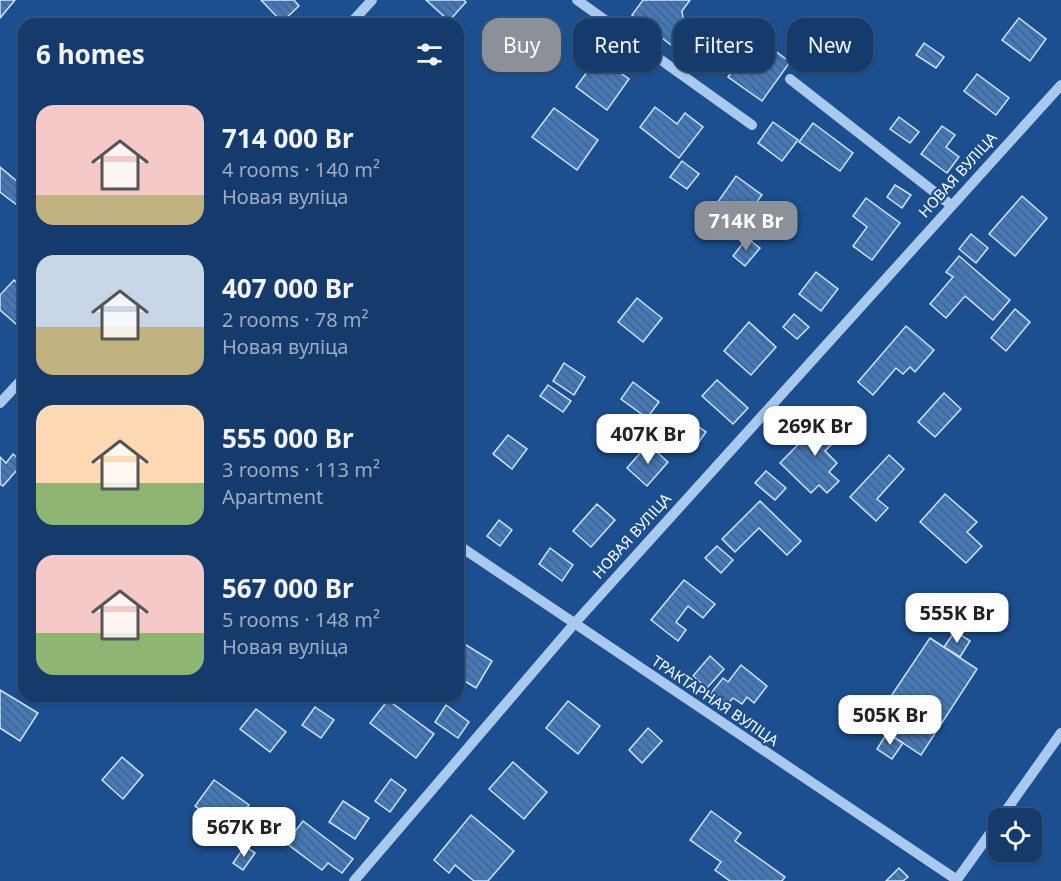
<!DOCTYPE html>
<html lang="en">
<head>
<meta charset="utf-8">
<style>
  :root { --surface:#143b6b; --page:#214673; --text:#f1f3f6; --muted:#9dadc1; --line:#33557e; --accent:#8c9099 }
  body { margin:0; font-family:"Noto Sans",sans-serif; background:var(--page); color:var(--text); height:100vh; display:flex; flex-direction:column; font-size:22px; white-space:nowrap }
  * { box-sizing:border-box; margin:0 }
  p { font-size:20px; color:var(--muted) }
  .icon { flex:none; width:33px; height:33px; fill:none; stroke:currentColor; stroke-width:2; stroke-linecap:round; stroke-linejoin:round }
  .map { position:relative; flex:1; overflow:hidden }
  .panel { position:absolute; left:18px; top:18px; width:446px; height:684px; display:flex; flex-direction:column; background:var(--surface); border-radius:18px; box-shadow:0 2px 4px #0004,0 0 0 2px var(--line) }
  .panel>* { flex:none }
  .hud { position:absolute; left:482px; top:18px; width:489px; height:54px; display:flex; gap:12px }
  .buttons { position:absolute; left:988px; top:808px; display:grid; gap:12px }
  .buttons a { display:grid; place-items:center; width:54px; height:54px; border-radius:12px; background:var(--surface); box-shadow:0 2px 4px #0004,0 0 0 2px var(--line); font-size:30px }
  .price { position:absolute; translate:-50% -51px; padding:0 14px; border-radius:12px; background:#fff; color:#222; font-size:20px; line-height:39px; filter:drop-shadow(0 2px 3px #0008) }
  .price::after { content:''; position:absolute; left:50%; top:36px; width:18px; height:14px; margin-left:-9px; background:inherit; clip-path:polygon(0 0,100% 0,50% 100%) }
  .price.active { background:var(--accent); color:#fff }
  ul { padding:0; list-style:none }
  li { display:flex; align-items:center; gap:18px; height:150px; padding:0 18px }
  li span { display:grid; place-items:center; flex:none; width:168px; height:120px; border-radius:18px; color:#555 }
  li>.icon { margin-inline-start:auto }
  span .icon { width:72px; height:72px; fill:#fffc; stroke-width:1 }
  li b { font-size:26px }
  h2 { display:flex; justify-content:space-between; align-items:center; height:72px; padding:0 18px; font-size:26px }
  .chip { padding:0 21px; border-radius:18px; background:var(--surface); box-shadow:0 2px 4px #0004,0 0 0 2px var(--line); font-size:21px; line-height:54px }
  .chip.active { background:var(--accent); color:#fff }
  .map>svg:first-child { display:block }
  .building { fill:url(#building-back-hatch); stroke:#cfe3fa; stroke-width:1.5 }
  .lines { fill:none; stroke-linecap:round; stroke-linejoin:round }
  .minor { stroke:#a9c9ee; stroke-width:10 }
  .labels { text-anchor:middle; stroke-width:4.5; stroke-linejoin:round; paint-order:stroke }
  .street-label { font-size:15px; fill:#fff; stroke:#1b4f8f }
</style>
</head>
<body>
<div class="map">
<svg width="1061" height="881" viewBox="0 0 1061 881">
  <defs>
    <pattern id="building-back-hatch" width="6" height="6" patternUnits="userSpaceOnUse" patternTransform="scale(1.5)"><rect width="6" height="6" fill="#4478b7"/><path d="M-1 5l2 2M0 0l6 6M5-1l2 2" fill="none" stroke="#486282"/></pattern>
  </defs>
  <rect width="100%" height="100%" fill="#1b4f8f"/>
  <g class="building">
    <path d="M0,0H15L0,18Z"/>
    <path d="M261,0H294L299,6L282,22Z"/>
    <path d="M426,0H464L466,2L449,21Z"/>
    <path d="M643,0H690L682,11L683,18L693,25L675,48L632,15Z"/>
    <path d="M1019,18L1046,39L1030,61L1002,40Z"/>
    <path d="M497,21L515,35L499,55L482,41Z"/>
    <path d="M756,37L790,62L762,101L728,77Z"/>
    <path d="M924,43L944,57L936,68L916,55Z"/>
    <path d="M598,57L629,79L607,110L576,87Z"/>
    <path d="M977,74L1009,98L996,115L964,91Z"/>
    <path d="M655,107L677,124L685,113L703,127L679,158L640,127Z"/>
    <path d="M554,108L598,140L577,170L532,137Z"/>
    <path d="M899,117L919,132L910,143L890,129Z"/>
    <path d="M773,122L798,140L782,161L758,143Z"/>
    <path d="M813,123L853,153L840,171L799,142Z"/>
    <path d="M942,126L955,135L946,147L959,157L947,173L921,154Z"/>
    <path d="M682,161L699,174L687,189L670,177Z"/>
    <path d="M0,167L24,187V197L17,205L0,192Z"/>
    <path d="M736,176L762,195L740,224L715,206Z"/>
    <path d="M895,185L911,195L902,208L887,197Z"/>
    <path d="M1022,196L1047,218L1015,256L989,234Z"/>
    <path d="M866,198L900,223L872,260L853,246L867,227L853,216Z"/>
    <path d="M971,234L988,248L976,263L959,249Z"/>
    <path d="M747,238L760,248L745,266L733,256Z"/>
    <path d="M959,256L1010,300L993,320L965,296L946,318L930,304L953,277L946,272Z"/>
    <path d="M816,272L838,289L821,311L799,294Z"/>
    <path d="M14,280L24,289V315L16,324L0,310V295Z"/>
    <path d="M637,298L662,318L643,342L618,322Z"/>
    <path d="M1015,309L1030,322L1006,351L991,338Z"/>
    <path d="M794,314L809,327L797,339L783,327Z"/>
    <path d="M749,322L776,347L751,375L724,351Z"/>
    <path d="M906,326L934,350L915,372L910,367L903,374L896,368L873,395L858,382Z"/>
    <path d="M564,363L585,377L574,395L553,381Z"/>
    <path d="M717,380L748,408L733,424L702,396Z"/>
    <path d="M633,382L659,402L647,418L621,399Z"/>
    <path d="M548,385L571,401L563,412L540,396Z"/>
    <path d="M944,393L961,409L935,437L918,422Z"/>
    <path d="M827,415L844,432L825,451L837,463L829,472L839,481L827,493L819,485L811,493L780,463Z"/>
    <path d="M683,416L706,432L694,449L672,432Z"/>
    <path d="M508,435L527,449L512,469L493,454Z"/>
    <path d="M648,444L668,462L647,486L627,468Z"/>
    <path d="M13,454L23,463L3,486L0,484V457L6,463Z"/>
    <path d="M889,455L904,469L877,499L888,508L876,521L850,497Z"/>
    <path d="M766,471L786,488L775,500L755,483Z"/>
    <path d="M945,494L977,522L967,532L982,546L966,563L920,522Z"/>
    <path d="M760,501L801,541L787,555L759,528L735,552L722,539Z"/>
    <path d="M597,504L615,520L591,547L573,531Z"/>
    <path d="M499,520L512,530L500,546L487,536Z"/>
    <path d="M717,546L733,560L721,573L705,558Z"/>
    <path d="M550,548L573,565L562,581L539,564Z"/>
    <path d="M684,580L715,604L703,618L688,606L676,622L686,630L678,641L651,620Z"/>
    <path d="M955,631L970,641L960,657L944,647Z"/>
    <path d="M930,638L977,669L921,755L873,723Z"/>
    <path d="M458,640L492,661L476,688L458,677Z"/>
    <path d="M710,656L724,669L707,688L693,676Z"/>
    <path d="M741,665L767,686L754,703L747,697L742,704L733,698L727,705L711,693L723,678L728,682Z"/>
    <path d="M0,690L38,713L20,741L0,728Z"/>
    <path d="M388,700L434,734L416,758L370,723Z"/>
    <path d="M568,701L600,726L578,754L546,728Z"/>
    <path d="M446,705L469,722L458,738L435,722Z"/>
    <path d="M315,707L334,720L321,738L302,725Z"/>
    <path d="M256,709L286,732L270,752L240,729Z"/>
    <path d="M648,728L662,741L642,763L629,750Z"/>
    <path d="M887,733L903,743L892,759L877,749Z"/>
    <path d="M122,757L143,775L123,799L102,780Z"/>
    <path d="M513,762L547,792L524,819L489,789Z"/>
    <path d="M391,779L406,790L390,812L375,801Z"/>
    <path d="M214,780L249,805L229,832L195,806Z"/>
    <path d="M343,801L369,818L355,839L329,822Z"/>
    <path d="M711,811L741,833L735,841L785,877L782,881H730L715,870L721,862L690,840Z"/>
    <path d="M471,815L514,851L488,881H474L455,865L449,873L434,860Z"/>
    <path d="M303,821L353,859L342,873L328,863L322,870L286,843Z"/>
    <path d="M245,846L255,853L243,870L233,863Z"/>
    <path d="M899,868L908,877L903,881H886Z"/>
  </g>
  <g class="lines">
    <g class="minor">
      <path d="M577,0L752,125"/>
      <path d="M350,24L372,0"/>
      <path d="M790,79L951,205"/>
      <path d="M0,403L24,377"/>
      <path d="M458,545L957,880"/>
      <path d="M1000,819L1061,733"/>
      <path d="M354,881L574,624L1061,85"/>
      <path d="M956,881L999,821"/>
    </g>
  </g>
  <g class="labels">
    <g class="street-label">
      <text transform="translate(958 175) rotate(-48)" y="5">НОВАЯ ВУЛІЦА</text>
      <text transform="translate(632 536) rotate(-48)" y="5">НОВАЯ ВУЛІЦА</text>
      <text transform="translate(715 701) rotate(34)" y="5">ТРАКТАРНАЯ ВУЛІЦА</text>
    </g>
  </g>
</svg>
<div class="buttons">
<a><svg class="icon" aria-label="locate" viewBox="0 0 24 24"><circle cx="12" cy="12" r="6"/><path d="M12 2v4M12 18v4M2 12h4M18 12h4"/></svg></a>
</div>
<b class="price active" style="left:746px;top:252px">714K Br</b>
<b class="price" style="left:815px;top:457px">269K Br</b>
<b class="price" style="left:648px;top:465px">407K Br</b>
<b class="price" style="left:957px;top:644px">555K Br</b>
<b class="price" style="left:890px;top:746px">505K Br</b>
<b class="price" style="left:244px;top:858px">567K Br</b>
<div class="hud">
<a class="chip active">Buy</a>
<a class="chip">Rent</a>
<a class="chip">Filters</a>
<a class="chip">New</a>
</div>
<section class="panel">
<h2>6 homes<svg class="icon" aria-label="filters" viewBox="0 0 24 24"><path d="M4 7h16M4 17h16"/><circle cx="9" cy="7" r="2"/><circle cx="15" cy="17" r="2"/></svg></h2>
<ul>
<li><span style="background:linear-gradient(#f6c9c9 75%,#c2b280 0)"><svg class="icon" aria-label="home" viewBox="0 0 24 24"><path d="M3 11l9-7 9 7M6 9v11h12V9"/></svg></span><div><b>714 000 Br</b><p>4 rooms · 140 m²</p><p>Новая вуліца</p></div></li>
<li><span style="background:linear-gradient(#c9d6e8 60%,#c2b280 0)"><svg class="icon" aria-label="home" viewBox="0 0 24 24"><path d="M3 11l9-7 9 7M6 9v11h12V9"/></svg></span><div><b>407 000 Br</b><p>2 rooms · 78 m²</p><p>Новая вуліца</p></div></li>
<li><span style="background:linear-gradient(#ffd9b3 65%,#8fb573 0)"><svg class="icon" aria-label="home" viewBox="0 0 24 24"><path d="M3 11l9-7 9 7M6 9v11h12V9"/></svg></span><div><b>555 000 Br</b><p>3 rooms · 113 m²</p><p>Apartment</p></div></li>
<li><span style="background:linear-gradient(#f6c9c9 65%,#8fb573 0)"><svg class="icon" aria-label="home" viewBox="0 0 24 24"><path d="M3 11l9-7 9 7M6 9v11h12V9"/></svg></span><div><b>567 000 Br</b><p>5 rooms · 148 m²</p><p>Новая вуліца</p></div></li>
</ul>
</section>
</div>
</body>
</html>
